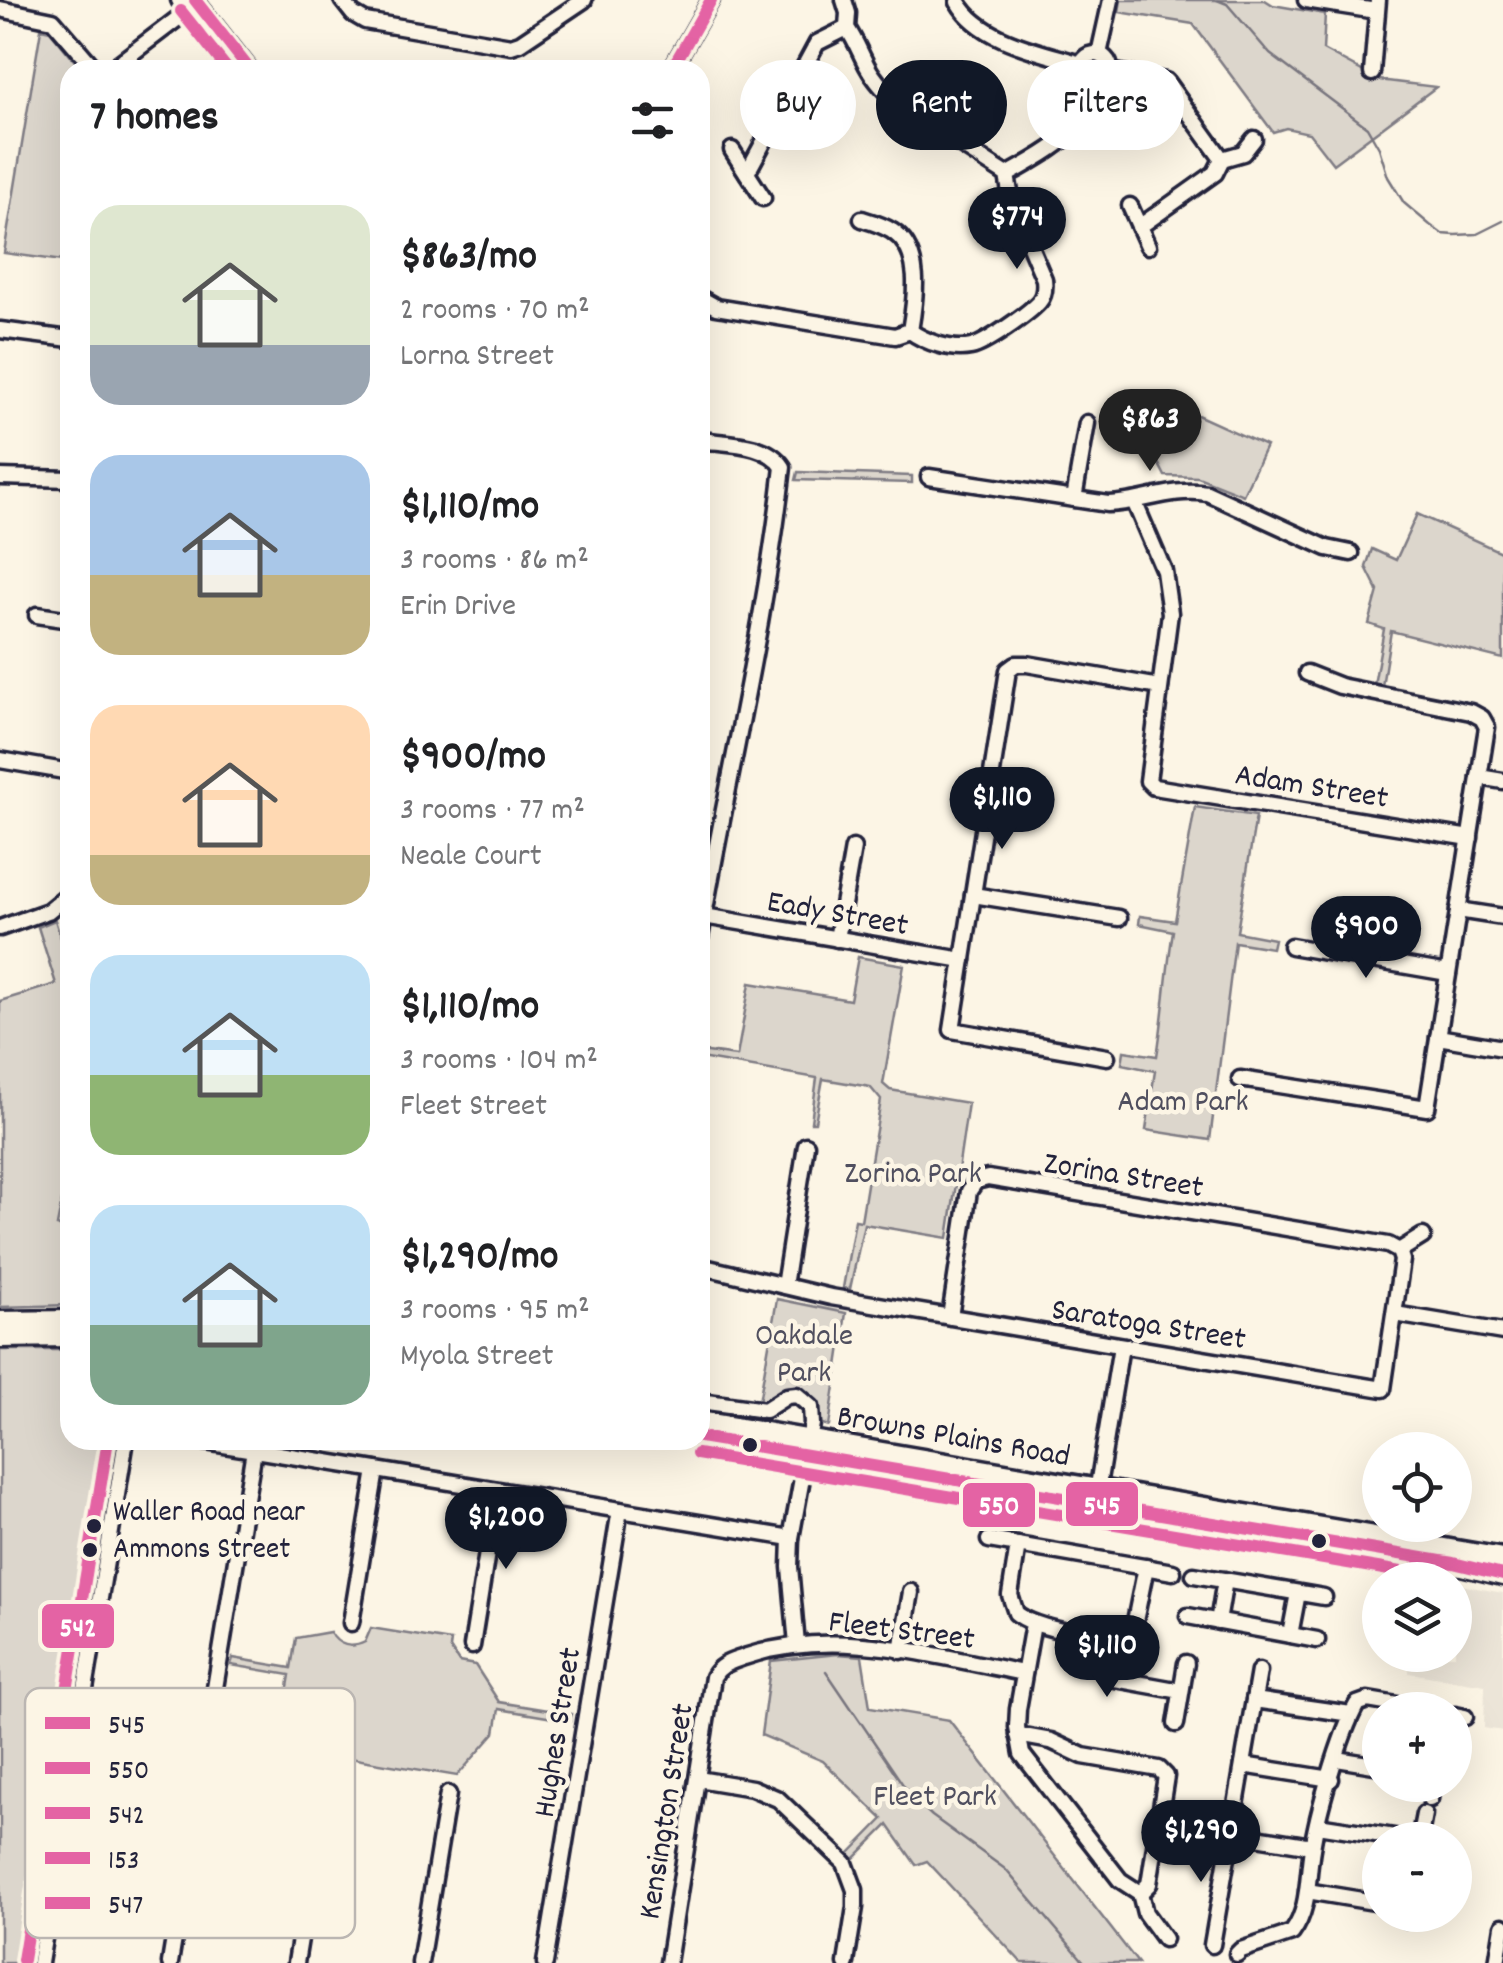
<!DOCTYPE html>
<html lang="en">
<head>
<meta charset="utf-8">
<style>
  :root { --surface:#fff; --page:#f6f6f6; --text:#202124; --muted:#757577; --accent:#111827 }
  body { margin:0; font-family:Dekko,sans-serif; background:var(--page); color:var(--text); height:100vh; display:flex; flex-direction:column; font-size:38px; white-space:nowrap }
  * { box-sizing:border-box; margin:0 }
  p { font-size:32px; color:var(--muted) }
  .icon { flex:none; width:55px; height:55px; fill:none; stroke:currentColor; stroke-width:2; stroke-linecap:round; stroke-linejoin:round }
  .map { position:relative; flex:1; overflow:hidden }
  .side { position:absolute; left:60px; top:60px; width:650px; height:1390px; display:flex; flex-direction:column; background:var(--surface); border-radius:30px; box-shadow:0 10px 40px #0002 }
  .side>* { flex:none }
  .guide { position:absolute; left:740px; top:60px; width:612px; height:90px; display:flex; gap:20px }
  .buttons { position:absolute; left:1362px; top:1432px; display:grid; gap:20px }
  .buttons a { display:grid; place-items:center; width:110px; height:110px; border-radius:50%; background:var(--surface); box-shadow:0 10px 40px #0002; font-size:50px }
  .price { position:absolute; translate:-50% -85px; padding:0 22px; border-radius:35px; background:var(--accent); color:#fff; font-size:32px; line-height:65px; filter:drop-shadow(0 2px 5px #0008) }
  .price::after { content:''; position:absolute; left:50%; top:60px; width:30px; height:22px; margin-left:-15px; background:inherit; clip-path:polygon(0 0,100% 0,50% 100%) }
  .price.current { background:#222; color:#fff }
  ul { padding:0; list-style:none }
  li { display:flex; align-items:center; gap:30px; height:250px; padding:0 30px }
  li span { display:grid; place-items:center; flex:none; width:280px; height:200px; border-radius:30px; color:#555 }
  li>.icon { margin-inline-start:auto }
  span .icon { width:120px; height:120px; fill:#fffc; stroke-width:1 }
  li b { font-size:42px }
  h2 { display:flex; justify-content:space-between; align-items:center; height:120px; padding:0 30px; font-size:42px }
  .pill { padding:0 35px; border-radius:45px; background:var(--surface); box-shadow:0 10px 40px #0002; font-size:35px; line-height:90px }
  .pill.current { background:var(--accent); color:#fff }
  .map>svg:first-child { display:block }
  .built { fill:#ece5d8 }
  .green { fill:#dcd6cc; stroke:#7f7c84; stroke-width:2.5 }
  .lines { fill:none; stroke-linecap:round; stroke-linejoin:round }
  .stream { stroke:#78757e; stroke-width:2.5 }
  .minor-casing { stroke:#22223b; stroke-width:21 }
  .major-casing { stroke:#22223b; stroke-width:25 }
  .minor { stroke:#fcf5e5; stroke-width:14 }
  .major { stroke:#fcf5e5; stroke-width:18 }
  .bus-1-casing { stroke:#fcf5e5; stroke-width:20 }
  .bus-2-casing { stroke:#fcf5e5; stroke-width:20 }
  .bus-3-casing { stroke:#fcf5e5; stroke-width:20 }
  .bus-4-casing { stroke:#fcf5e5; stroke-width:20 }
  .bus-5-casing { stroke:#fcf5e5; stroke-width:20 }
  .bus-1 { stroke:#e463a4; stroke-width:12 }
  .bus-2 { stroke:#e463a4; stroke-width:12 }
  .bus-3 { stroke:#e463a4; stroke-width:12 }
  .bus-4 { stroke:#e463a4; stroke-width:12 }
  .bus-5 { stroke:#e463a4; stroke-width:12 }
  .bus-dot { fill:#22223b; stroke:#fcf5e5; stroke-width:4 }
  .labels { text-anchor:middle; stroke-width:9; stroke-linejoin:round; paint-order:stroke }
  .bus-label { font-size:30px; fill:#22223b; stroke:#fcf5e5; text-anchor:start }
  .street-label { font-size:32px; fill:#22223b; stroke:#fcf5e5 }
  .park-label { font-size:32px; fill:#504f5f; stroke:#fcf5e5 }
  .key { fill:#fcf5e5; stroke:#bbb6b2; stroke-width:2.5 }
  .key-label { font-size:28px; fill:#22223b }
  .line-badge { stroke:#fcf5e5; stroke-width:4 }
  .badge-label { font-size:28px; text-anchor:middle; font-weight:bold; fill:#fff }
</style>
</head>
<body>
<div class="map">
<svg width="1503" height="1963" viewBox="0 0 1503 1963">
  <rect width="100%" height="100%" fill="#fcf5e5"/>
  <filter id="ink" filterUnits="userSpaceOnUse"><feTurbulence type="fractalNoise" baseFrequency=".01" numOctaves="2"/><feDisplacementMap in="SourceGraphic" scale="20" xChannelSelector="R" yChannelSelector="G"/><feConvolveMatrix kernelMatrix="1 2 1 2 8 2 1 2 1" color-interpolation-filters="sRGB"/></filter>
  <g filter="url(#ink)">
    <path class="built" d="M1455,1584L1503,1593V1731L1484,1728L1485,1685L1409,1673L1410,1655H1455Z"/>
    <g class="green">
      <path d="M1121,0H1265L1273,5L1325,14L1323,50L1379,80L1436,87L1333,164L1309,133L1286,128L1273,132L1193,24L1119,12Z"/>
      <path d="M41,29L50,31L82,70H70V262L4,253Z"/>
      <path d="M1162,399L1266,446L1243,495L1198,477L1165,476L1149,445Z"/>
      <path d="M798,472L912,476V483L796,480Z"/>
      <path d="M1417,514L1503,553V659L1391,631L1382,686L1374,685L1384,629L1369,624L1378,591L1366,567L1372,549L1396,560Z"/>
      <path d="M1195,807L1256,816L1237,932L1274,939L1272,948L1235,942L1210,1140L1146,1130L1155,1071L1122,1064L1124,1051L1157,1056C1164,1014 1166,973 1173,931L1139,924L1140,916L1175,921Z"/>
      <path d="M55,920L70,968V1159L57,1226L70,1229V1305L0,1307V1001L56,984L38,927Z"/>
      <path d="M858,957L904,965L883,1084L890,1090L968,1103L948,1238L864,1224L850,1289L843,1288L855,1220L861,1221L881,1100L870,1087L823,1079L815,1122H811L817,1078L700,1058V1051L737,1056L750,983L850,1000Z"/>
      <path d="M777,1299L846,1313L829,1426L819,1423C818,1398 805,1386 780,1391L767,1403L759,1402Z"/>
      <path d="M0,1350H70V1440H110L25,1963H0Z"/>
      <path d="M371,1628L451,1641L450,1648L459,1662L475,1665L499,1702L572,1714L571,1721L499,1709L495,1733L457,1776L326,1754L309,1761L280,1734L290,1675L231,1665L233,1658L291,1668L296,1638L330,1632C338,1646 351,1649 365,1642Z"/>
      <path d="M838,1654L862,1656L870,1707L949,1720L1138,1963H1022L927,1861L916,1865L888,1825L852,1861L847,1856L883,1819L823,1761L761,1735L771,1661Z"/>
    </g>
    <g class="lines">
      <g class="stream">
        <path d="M1217,0L1227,4L1270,54L1367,127L1379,148L1388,177L1404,203L1430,225L1442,234L1455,235L1477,234L1503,221"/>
        <path d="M826,1671L910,1795L932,1816L1005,1869L1085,1963"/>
      </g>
      <g class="minor-casing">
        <g id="minor">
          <path d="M179,0L233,70"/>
          <path d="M195,0L250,70"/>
          <path d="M342,0L353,14L365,21L511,46L520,43L584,0"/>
          <path d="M1306,0L1376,11"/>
          <path d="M958,2C980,41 1041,52 1081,64"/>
          <path d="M0,9L53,20L96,70"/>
          <path d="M1099,54L1111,0"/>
          <circle cx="1095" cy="69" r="15"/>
          <path d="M110,70L198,3"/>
          <path d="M671,70L711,0"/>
          <path d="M1110,71L1166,81L1222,159L1215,173L1139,227"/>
          <path d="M1372,73L1378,0"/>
          <path d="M732,150L763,198"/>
          <path d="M1222,159L1243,153L1254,139"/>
          <path d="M747,173L817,43L847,28"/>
          <path d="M1007,175C1029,163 1075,138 1086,115C1090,106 1091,94 1093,83"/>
          <path d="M1130,206L1148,246"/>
          <path d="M862,219C872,222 883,225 892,231C924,251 915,301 910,331"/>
          <path d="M700,298L716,307L895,336L910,331C925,342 951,351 971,347C986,344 1029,313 1039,302C1045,295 1045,287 1044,279L1012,204L1007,175L900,106C888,94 875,81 867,66C860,53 856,41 847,28L848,13L844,0"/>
          <path d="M0,330L70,339"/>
          <path d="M700,440C728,444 767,442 783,467C765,626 727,781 700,938"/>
          <path d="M0,477L70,479"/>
          <path d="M929,477L1108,504C1143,503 1171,487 1207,493L1327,548L1351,553"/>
          <path d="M1074,499L1087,423"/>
          <path d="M1134,501L1164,571L1170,613L1148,781L1154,787L1470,838"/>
          <path d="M37,615L70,620"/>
          <path d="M0,760L70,772"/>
          <path d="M1479,777L1503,781"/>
          <path d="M973,895L1119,918"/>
          <path d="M1458,910L1503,917"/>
          <path d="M704,916L963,960"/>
          <path d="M0,928L48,911L70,893"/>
          <path d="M837,939L853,848"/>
          <path d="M1291,946L1448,973"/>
          <path d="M1438,1037L1503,1048"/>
          <path d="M1107,1057L952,1030L1008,670L1016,664H1027L1160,687"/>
          <path d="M1240,1079L1427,1108L1487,727L1482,718L1471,712L1340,686L1307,673"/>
          <path d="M1399,1251L1423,1236"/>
          <path d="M700,1266L831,1297L1383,1389L1402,1260L1399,1251L1388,1245L988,1178L976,1181L969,1191L950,1317"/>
          <path d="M784,1286L806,1145"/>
          <path d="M1395,1314L1503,1332"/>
          <path d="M700,1401L765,1410L787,1396L797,1395L811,1407L812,1424L791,1538L790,1567L797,1645"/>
          <path d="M193,1440L791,1538"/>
          <path d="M1096,1498L1121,1346"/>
          <path d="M989,1540L1173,1572"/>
          <path d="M1018,1545L1010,1595L1016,1613C1035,1629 1103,1641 1128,1636L1133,1631L1146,1567"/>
          <path d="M1194,1575L1324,1597"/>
          <path d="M1188,1616L1317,1640"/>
          <path d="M1218,1622L1225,1580"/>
          <path d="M351,1623L376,1470"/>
          <path d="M1033,1624L1018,1709L1017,1727L1022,1754L1120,1880L1140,1893L1145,1913L1164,1939"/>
          <path d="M1290,1635L1298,1593"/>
          <path d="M1112,1638L1109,1667L1115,1679L1181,1691"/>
          <path d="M472,1646L497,1490"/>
          <path d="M901,1651L911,1592"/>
          <path d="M1254,1700L1259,1671"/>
          <path d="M1455,1715L1465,1717"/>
          <path d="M1176,1724L1186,1663"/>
          <path d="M1018,1735L1051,1741L1083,1756L1159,1769L1166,1776L1149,1884L1140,1893"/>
          <path d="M1337,1759L1380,1766"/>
          <path d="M1243,1765L1331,1779"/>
          <path d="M698,1779L752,1788L778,1799L845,1863L855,1890V1907L846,1963"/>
          <path d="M1430,1799L1432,1785"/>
          <path d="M1318,1825L1414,1840"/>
          <path d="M1232,1833L1312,1846"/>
          <path d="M1419,1840L1424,1814"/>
          <path d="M1307,1891L1380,1903"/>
          <path d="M1407,1919L1408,1915"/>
          <path d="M1212,1945L1254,1700L1351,1714"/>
          <path d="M1237,1954L1241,1950L1292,1933C1310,1909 1307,1877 1312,1849C1317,1814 1340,1734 1357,1704L1368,1700L1427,1710"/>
          <path d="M40,1963L126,1440"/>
          <path d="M170,1963L254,1450"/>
          <path d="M296,1963L327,1774"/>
          <path d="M420,1963L448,1794"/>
          <path d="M545,1963L620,1510"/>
          <path d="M668,1963L713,1677C720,1664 731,1662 744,1657C836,1626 932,1656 1024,1673"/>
          <path d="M1497,1963L1503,1926"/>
        </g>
      </g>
      <g class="major-casing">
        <g id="major">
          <path d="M0,1321L70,1320"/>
          <path d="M0,1338L70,1337"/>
          <path d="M700,1421L1503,1558"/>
          <path d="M700,1437L1453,1563L1503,1575"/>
        </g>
      </g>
      <use href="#minor" class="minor"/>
      <use href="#major" class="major"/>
      <g class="bus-1-casing">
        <path id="bus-1" d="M700,1437L1453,1563L1503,1575"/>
      </g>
      <g class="bus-2-casing">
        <path id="bus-2" d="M697,1454L1449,1580"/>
      </g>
      <g class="bus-3-casing">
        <path id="bus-3" d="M23,1960L108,1440"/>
      </g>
      <g class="bus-4-casing">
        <g id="bus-4">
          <path d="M195,0L250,70"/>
          <path d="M671,70L711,0"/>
        </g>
      </g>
      <g class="bus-5-casing">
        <path id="bus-5" d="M181,11L228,70"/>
      </g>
      <use href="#bus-1" class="bus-1"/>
      <use href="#bus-2" class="bus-2"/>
      <use href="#bus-3" class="bus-3"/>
      <use href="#bus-4" class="bus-4"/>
      <use href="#bus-5" class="bus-5"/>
    </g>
  </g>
  <g class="bus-dot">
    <circle cx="750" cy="1445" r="9"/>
    <circle cx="94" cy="1526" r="9"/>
    <circle cx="1319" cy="1541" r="9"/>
    <circle cx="90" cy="1550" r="9"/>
  </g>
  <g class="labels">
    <g class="bus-label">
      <text x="113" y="1520">Waller Road near<tspan x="113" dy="37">Ammons Street</tspan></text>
    </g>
    <g class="street-label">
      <text transform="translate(1312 784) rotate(9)" y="11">Adam Street</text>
      <text transform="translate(838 911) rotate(10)" y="11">Eady Street</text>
      <text transform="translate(1124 1173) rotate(9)" y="11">Zorina Street</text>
      <text transform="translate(1149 1322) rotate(9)" y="11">Saratoga Street</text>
      <text transform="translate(954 1434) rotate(10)" y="11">Browns Plains Road</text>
      <text transform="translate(902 1628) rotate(7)" y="11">Fleet Street</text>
      <text transform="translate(555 1732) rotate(-81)" y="11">Hughes Street</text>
      <text transform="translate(664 1811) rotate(-81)" y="11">Kensington Street</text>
    </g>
    <g class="park-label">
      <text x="1183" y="1110">Adam Park</text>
      <text x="913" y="1182">Zorina Park</text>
      <text x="804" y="1344">Oakdale<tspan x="804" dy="37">Park</tspan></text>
      <text x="935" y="1805">Fleet Park</text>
    </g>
  </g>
  <rect x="25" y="1688" width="330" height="250" rx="15" class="key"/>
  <rect x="45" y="1717" width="45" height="12" fill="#e463a4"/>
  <rect x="45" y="1762" width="45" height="12" fill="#e463a4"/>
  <rect x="45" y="1807" width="45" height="12" fill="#e463a4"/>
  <rect x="45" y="1852" width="45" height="12" fill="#e463a4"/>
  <rect x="45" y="1897" width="45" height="12" fill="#e463a4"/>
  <g class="key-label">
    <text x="108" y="1733">545</text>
    <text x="108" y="1778">550</text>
    <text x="108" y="1823">542</text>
    <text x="108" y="1868">153</text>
    <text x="108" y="1913">547</text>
  </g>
  <g class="line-badge">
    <rect x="1064" y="1480" width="76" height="48" rx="10" fill="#e463a4"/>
    <rect x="961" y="1481" width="76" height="48" rx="10" fill="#e463a4"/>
    <rect x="40" y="1602" width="76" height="48" rx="10" fill="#e463a4"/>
  </g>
  <g class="badge-label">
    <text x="1102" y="1514">545</text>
    <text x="999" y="1514">550</text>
    <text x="78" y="1636">542</text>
  </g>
</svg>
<div class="buttons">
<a><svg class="icon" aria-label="locate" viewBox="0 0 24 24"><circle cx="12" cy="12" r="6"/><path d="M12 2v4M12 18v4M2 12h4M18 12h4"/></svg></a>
<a><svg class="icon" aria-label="layers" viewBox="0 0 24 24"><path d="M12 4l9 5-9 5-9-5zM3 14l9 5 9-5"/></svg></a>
<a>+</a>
<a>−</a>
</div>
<b class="price" style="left:1017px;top:272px">$774</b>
<b class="price current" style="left:1150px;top:474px">$863</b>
<b class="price" style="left:1002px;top:852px">$1,110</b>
<b class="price" style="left:1366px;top:981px">$900</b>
<b class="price" style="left:506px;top:1572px">$1,200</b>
<b class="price" style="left:1107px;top:1700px">$1,110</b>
<b class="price" style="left:1201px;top:1885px">$1,290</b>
<div class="guide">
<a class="pill">Buy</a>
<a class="pill current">Rent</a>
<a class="pill">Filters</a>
</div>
<section class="side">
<h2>7 homes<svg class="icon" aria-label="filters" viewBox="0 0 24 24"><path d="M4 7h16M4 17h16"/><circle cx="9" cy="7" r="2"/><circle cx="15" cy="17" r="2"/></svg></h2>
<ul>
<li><span style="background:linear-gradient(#dfe7d0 70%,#9aa5b1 0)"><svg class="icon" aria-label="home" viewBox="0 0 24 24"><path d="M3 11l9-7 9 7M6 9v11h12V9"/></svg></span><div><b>$863/mo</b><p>2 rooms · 70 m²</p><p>Lorna Street</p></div></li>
<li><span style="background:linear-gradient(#a9c7e8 60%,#c2b280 0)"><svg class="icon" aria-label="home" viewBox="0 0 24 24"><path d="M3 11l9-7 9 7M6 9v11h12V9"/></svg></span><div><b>$1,110/mo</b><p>3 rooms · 86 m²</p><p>Erin Drive</p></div></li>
<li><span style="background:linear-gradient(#ffd9b3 75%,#c2b280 0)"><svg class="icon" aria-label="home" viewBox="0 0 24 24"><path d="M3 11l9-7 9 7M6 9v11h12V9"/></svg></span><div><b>$900/mo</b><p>3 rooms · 77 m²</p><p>Neale Court</p></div></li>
<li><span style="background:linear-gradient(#bfe0f5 60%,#8fb573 0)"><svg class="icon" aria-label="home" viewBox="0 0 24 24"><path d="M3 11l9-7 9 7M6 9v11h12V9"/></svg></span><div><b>$1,110/mo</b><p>3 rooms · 104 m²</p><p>Fleet Street</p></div></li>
<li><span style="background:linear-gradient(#bfe0f5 60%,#7fa58c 0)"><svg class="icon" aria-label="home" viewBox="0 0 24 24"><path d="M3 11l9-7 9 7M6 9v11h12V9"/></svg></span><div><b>$1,290/mo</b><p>3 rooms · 95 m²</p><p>Myola Street</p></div></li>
</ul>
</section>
</div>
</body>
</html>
